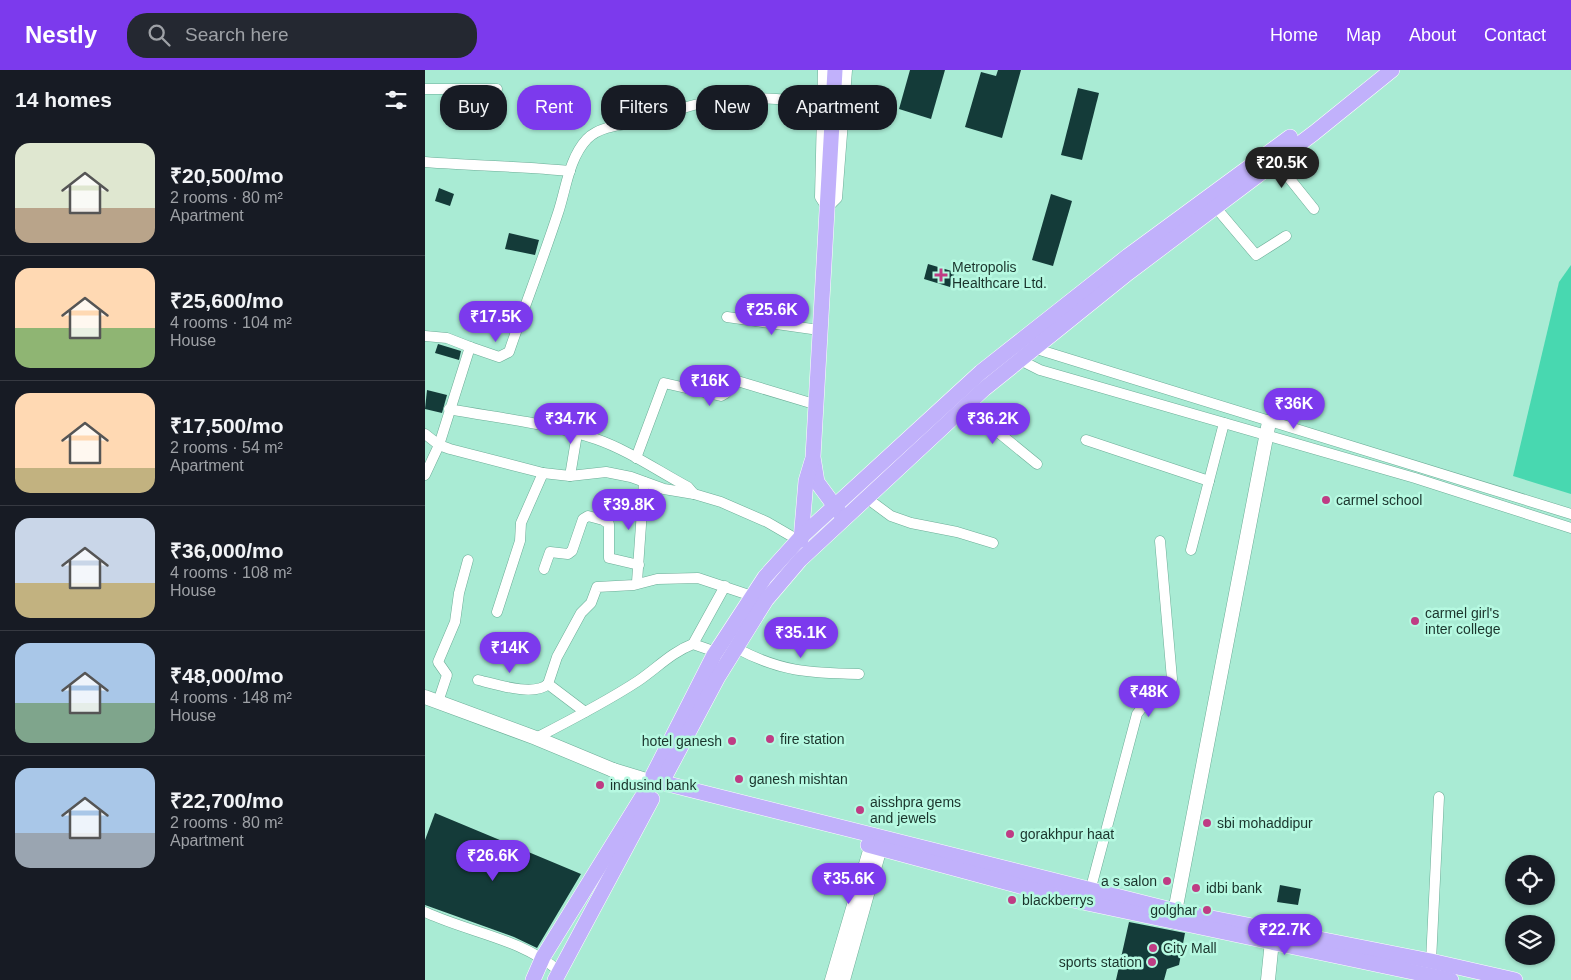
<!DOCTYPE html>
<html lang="en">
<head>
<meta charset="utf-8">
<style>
  :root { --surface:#171b24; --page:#242831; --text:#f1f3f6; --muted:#9ea1a6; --line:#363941; --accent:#7c3aed }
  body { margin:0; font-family:Arial,sans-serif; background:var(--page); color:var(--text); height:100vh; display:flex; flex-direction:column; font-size:19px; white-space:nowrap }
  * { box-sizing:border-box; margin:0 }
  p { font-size:16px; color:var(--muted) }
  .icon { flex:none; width:28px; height:28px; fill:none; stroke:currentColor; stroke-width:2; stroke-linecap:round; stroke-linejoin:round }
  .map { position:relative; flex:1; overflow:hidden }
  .details { display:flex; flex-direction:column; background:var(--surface); width:425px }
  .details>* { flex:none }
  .guide { position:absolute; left:15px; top:15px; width:475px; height:45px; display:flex; gap:10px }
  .fabs { position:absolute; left:1080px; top:785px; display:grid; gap:10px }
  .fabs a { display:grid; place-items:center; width:50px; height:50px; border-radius:50%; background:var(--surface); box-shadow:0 1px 4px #0004; font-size:25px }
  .price { position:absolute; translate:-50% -42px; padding:0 11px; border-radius:18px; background:var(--accent); color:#fff; font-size:16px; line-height:32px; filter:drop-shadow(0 1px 2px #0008) }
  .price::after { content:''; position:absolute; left:50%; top:30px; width:15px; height:11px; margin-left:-8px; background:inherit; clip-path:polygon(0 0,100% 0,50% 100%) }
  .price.on { background:#222; color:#fff }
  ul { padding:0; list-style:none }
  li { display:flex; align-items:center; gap:15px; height:125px; padding:0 15px }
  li+li { border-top:1px solid var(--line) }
  li span { display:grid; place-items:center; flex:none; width:140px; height:100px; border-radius:15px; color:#555 }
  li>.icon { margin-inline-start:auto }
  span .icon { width:60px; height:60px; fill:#fffc; stroke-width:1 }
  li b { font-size:21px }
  h2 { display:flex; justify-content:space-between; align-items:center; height:60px; padding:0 15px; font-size:21px }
  .chip { padding:0 18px; border-radius:20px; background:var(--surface); box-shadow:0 1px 4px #0004; font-size:18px; line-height:45px }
  .chip.on { background:var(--accent); color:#fff }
  header { display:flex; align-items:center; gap:30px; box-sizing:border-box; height:70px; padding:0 25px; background:var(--accent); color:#fff }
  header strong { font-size:24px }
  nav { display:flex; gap:28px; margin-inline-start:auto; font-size:18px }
  .search { width:350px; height:45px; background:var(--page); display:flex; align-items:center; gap:12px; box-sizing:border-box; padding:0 18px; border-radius:20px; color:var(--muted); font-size:19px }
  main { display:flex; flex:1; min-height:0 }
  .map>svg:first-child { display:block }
  .green { fill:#48d8b0 }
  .building { fill:#143b39 }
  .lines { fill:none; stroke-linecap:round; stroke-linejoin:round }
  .street-casing { stroke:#6cad97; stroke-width:11 }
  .secondary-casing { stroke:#6cad97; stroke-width:15 }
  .primary-casing { stroke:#fff; stroke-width:16 }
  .street { stroke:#fff; stroke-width:10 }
  .secondary { stroke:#fff; stroke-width:14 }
  .primary { stroke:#c1b1fb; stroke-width:15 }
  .poi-dot { fill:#bf3c84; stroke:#b6f9e1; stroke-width:2 }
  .labels { text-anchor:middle; stroke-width:5; stroke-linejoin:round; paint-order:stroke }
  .poi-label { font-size:14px; fill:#1a342c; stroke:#b6f9e1; text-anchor:start }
</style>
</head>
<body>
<header>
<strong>Nestly</strong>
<div class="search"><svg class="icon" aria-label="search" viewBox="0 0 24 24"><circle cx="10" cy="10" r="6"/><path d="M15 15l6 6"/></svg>Search here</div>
<nav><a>Home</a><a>Map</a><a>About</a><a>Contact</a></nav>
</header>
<main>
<section class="details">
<h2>14 homes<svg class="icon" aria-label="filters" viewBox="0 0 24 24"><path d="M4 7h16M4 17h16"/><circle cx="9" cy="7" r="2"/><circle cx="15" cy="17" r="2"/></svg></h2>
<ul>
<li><span style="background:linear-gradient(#dfe7d0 65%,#b9a48a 0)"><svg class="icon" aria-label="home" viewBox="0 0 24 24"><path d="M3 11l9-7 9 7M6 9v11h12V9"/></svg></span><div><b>₹20,500/mo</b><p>2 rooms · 80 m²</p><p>Apartment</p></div></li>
<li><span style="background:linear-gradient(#ffd9b3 60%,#8fb573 0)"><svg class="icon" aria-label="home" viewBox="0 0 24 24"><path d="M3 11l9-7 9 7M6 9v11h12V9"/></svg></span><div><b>₹25,600/mo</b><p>4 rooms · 104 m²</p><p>House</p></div></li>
<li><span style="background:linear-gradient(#ffd9b3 75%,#c2b280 0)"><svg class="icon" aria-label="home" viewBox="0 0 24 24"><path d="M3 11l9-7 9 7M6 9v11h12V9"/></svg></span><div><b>₹17,500/mo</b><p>2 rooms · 54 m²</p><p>Apartment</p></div></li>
<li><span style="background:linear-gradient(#c9d6e8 65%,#c2b280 0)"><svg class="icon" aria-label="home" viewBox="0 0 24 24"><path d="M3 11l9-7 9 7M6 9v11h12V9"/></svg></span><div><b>₹36,000/mo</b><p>4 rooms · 108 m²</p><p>House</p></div></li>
<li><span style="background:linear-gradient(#a9c7e8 60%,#7fa58c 0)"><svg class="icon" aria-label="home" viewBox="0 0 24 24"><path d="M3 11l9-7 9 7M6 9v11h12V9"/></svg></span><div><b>₹48,000/mo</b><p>4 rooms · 148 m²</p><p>House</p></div></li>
<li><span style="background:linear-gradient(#a9c7e8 65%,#9aa5b1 0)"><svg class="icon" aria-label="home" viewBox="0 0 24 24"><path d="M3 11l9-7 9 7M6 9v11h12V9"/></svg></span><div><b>₹22,700/mo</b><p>2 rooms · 80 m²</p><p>Apartment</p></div></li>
</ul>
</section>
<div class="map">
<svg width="1146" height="910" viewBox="0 0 1146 910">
  <rect width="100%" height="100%" fill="#a9ebd4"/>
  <path class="green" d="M1146,195V424L1088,406L1134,212Z"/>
  <g class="building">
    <path d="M485,0H520L506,49L474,39Z"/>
    <path d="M573,0H596L577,68L540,57L556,2L571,6Z"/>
    <path d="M653,18L674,23L657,90L636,85Z"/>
    <path d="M14,118L29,124L25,136L10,131Z"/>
    <path d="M626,124L647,131L628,196L607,190Z"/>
    <path d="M84,163L114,170L110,185L80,179Z"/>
    <path d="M503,194L530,202L525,217L499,209Z"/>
    <path d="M13,274L36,281L34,290L10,283Z"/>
    <path d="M2,320L22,325L17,343L0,339Z"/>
    <path d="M10,743L156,804L112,878L89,867L0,835V770Z"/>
    <path d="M855,815L876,819L873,835L852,832Z"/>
    <path d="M704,852L760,863L754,895L742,899L739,910H691Z"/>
  </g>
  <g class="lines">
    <g class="street-casing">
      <g id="street">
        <path d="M398,0L395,127L402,138L412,128L422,0"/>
        <path d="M0,19H72"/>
        <path d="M848,88L889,139"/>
        <path d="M0,92C49,96 97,96 145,101"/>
        <path d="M787,133L831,185L861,166"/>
        <path d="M302,247L394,260"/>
        <path d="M0,266L22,268L45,277"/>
        <path d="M605,277L1146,444"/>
        <path d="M591,288L615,300L990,408L1146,458"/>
        <path d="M541,336L612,394"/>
        <path d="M24,339C72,348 124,353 171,369C203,380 233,401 263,417L269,424"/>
        <path d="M0,364L14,375L25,379L118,403L145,406L181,402L206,407L239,419L269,424L296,432L342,452L373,470"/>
        <path d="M661,370L784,411"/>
        <path d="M211,388L239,313L296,326L301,323L306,311L309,310L389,334"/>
        <path d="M0,405L14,375L45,277L74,287L84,282C100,235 118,189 133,143C141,119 144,88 162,69C176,55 200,55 219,51C236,47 252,39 269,35C310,25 356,27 397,35"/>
        <path d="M145,406L152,364"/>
        <path d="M443,429L466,446L486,453L532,462L568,473"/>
        <path d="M766,480L799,353"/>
        <path d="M119,499L125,482L143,484L147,481L158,449L163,446L178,450L184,454V488L214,495"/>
        <path d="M212,512L219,412"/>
        <path d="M72,542L95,471L96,453L118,403"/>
        <path d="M268,574L300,516"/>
        <path d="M311,578C356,602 384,603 434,604"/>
        <path d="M53,610C70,614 109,627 123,614"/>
        <path d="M13,632L22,605L13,592L30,552L34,523L43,490"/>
        <path d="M160,642L123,614L132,587L156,543L166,533L172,517L209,515L232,509L273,508L327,526"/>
        <path d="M111,668C146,650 181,632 213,611C232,598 247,582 268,574L291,582"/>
        <path d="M664,825L712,644L722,631L745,614L747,609L735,471"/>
        <path d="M0,842C45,863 95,868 134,901"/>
        <path d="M1006,891L1014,727"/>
      </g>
    </g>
    <g class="secondary-casing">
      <g id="secondary">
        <path d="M0,627L111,668L188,700"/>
        <path d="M221,717L202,710L188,700L221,710"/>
        <path d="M748,852L844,352"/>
        <path d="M407,910L449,767"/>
        <path d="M418,910L454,781"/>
        <path d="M843,910L848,861"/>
      </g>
    </g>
    <g class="primary-casing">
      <g id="primary">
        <path d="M410,0L388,387L392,412L414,442"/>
        <path d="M376,470L381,411L387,391"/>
        <path d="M228,705L289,585L340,507L376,467L556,302L703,186L865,67"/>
        <path d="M238,710L293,607L341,530L375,490L559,319L703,203L889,63L967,0"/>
        <path d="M239,713L751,841L1006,891L1090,910"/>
        <path d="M443,775L643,829L1026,910"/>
        <path d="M108,910L118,887L222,719"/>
        <path d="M130,910L227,729"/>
      </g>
    </g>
    <use href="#street" class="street"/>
    <use href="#secondary" class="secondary"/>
    <use href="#primary" class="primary"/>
  </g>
  <g class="poi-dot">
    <path d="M513.5 197.5h5v5h5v5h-5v5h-5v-5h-5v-5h5z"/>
    <circle cx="901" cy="430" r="5"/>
    <circle cx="990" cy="551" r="5"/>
    <circle cx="345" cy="669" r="5"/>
    <circle cx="307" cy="671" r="5"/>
    <circle cx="314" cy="709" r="5"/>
    <circle cx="175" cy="715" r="5"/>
    <circle cx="435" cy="740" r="5"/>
    <circle cx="782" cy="753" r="5"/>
    <circle cx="585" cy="764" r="5"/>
    <circle cx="742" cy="811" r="5"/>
    <circle cx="771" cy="818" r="5"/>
    <circle cx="587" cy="830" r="5"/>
    <circle cx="782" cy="840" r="5"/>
    <circle cx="728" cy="878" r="5"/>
    <circle cx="727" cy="892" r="5"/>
  </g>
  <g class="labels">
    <g class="poi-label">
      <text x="527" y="202">Metropolis<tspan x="527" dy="16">Healthcare Ltd.</tspan></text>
      <text x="911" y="435">carmel school</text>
      <text x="1000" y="548">carmel girl's<tspan x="1000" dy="16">inter college</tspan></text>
      <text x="355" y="674">fire station</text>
      <text x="297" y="676" text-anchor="end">hotel ganesh</text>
      <text x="324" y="714">ganesh mishtan</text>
      <text x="185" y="720">indusind bank</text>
      <text x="445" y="737">aisshpra gems<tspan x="445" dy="16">and jewels</tspan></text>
      <text x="792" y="758">sbi mohaddipur</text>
      <text x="595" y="769">gorakhpur haat</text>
      <text x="732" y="816" text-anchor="end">a s salon</text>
      <text x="781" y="823">idbi bank</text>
      <text x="597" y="835">blackberrys</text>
      <text x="772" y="845" text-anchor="end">golghar</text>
      <text x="738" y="883">City Mall</text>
      <text x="717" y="897" text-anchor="end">sports station</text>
    </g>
  </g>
</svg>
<div class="fabs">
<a><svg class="icon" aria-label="locate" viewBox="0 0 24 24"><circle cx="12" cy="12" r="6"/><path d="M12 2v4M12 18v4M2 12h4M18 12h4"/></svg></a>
<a><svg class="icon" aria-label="layers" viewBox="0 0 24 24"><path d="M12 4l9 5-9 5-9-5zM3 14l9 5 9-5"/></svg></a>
</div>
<b class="price on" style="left:857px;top:119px">₹20.5K</b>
<b class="price" style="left:347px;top:266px">₹25.6K</b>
<b class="price" style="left:71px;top:273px">₹17.5K</b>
<b class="price" style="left:285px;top:337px">₹16K</b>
<b class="price" style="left:869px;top:360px">₹36K</b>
<b class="price" style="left:146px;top:375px">₹34.7K</b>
<b class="price" style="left:568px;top:375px">₹36.2K</b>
<b class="price" style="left:204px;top:461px">₹39.8K</b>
<b class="price" style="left:376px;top:589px">₹35.1K</b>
<b class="price" style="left:85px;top:604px">₹14K</b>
<b class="price" style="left:724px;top:648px">₹48K</b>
<b class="price" style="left:68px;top:812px">₹26.6K</b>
<b class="price" style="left:424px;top:835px">₹35.6K</b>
<b class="price" style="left:860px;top:886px">₹22.7K</b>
<div class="guide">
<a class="chip">Buy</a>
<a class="chip on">Rent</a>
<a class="chip">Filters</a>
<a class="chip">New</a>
<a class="chip">Apartment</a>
</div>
</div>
</main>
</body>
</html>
